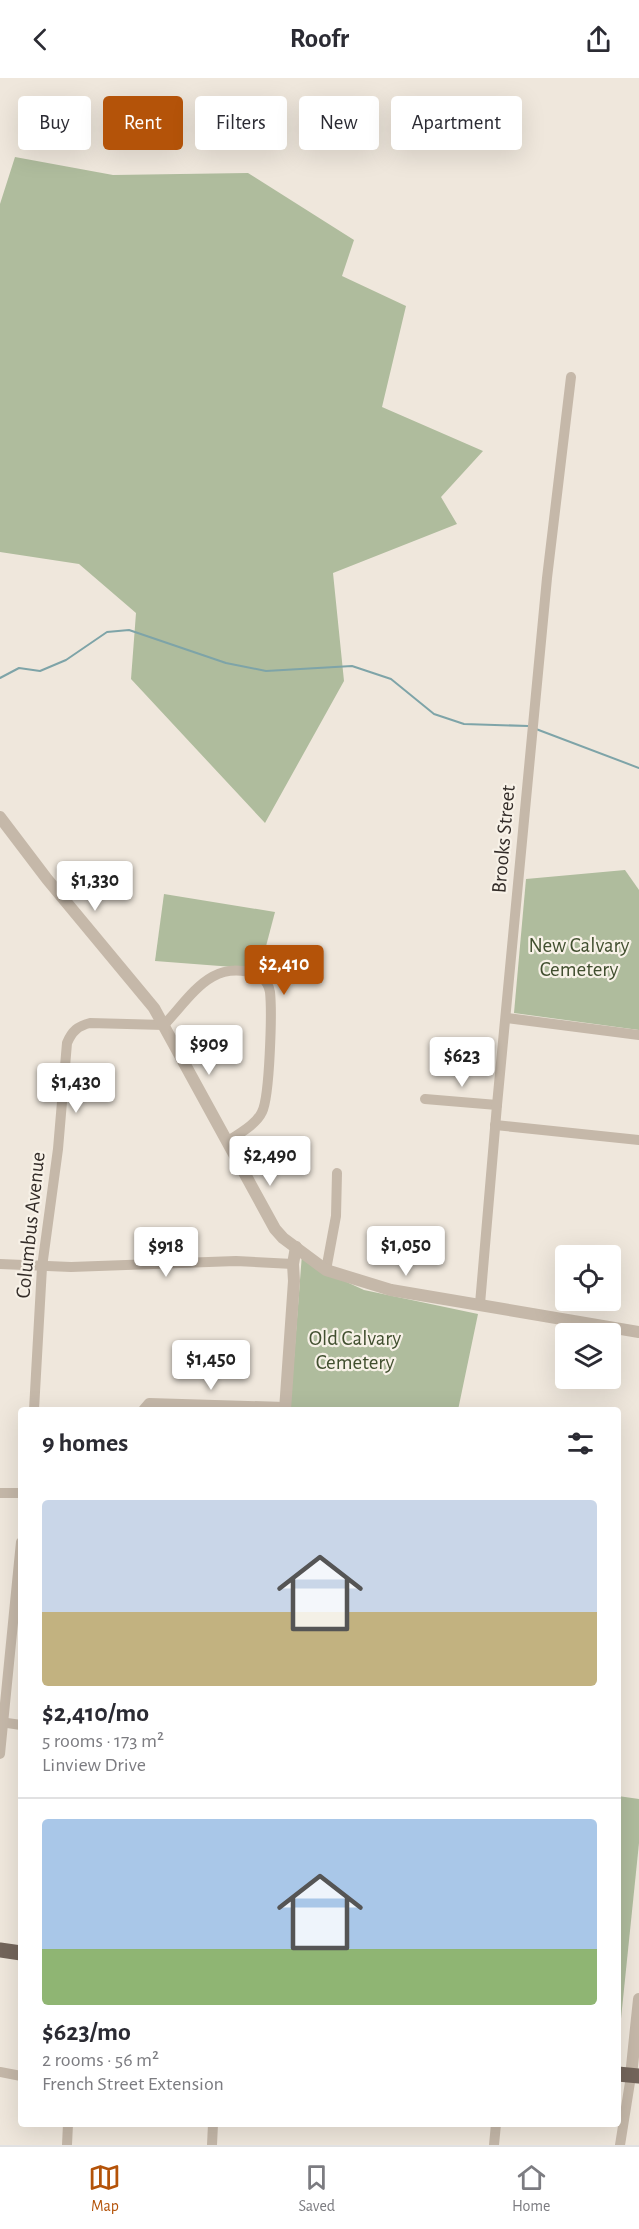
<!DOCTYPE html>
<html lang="en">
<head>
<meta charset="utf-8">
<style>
  :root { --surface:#fff; --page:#f2f2f3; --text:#2b2b33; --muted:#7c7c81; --line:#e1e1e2; --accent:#b45309 }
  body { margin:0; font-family:"Alegreya Sans",sans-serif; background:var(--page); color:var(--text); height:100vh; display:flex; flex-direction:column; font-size:22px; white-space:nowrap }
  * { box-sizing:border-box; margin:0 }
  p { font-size:20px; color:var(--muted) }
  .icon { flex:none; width:33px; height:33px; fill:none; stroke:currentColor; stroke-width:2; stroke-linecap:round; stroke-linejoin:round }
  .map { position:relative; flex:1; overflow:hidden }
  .panel { position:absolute; left:18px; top:1329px; width:603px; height:720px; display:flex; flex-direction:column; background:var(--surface); border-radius:6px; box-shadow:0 6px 24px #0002 }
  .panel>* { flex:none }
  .hud { position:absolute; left:18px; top:18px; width:603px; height:54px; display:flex; gap:12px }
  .tools { position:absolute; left:555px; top:1167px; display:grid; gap:12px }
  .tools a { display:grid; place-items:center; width:66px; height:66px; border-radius:6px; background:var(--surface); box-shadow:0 6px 24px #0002; font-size:30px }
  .price { position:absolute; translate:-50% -51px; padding:0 14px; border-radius:6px; background:#fff; color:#222; font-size:20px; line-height:39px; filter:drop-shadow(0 2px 3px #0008) }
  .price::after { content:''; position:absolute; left:50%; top:36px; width:18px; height:14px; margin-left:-9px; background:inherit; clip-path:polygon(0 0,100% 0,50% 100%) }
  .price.selected { background:var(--accent); color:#fff }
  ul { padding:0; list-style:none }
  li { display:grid; align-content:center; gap:12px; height:318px; padding:0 24px }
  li+li { border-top:2px solid var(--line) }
  li span { display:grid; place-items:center; height:186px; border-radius:6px; color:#555 }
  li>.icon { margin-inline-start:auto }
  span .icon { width:108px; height:108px; fill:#fffc; stroke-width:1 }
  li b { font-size:26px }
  h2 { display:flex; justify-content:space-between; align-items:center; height:72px; padding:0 24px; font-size:26px }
  .tag { padding:0 21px; border-radius:6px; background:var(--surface); box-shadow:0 6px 24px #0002; font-size:21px; line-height:54px }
  .tag.selected { background:var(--accent); color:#fff }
  header { display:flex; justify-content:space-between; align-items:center; height:78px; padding:0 24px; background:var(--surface); font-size:27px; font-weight:600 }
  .tabs { display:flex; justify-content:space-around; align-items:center; height:84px; border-top:2px solid var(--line); background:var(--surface); font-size:16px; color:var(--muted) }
  .tabs a { display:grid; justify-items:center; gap:3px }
  .tabs .selected { color:var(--accent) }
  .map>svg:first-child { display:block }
  .green { fill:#afbc9d }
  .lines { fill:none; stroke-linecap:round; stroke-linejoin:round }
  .stream { stroke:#7ea4a8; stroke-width:2 }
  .minor { stroke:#c5b8a9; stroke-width:10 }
  .tertiary { stroke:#c5b8a9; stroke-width:12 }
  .primary { stroke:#73655b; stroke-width:15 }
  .labels { text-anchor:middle; stroke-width:4.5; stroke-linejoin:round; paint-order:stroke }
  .street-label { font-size:21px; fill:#332c28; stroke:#f7f1e7 }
  .park-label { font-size:21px; fill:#414f2f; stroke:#f7f1e7 }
</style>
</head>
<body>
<header><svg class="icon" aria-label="back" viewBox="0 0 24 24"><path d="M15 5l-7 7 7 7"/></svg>Roofr<svg class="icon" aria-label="share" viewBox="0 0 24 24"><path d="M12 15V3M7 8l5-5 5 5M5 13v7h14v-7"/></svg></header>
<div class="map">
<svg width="639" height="2067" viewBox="0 0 639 2067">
  <rect width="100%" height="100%" fill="#efe7dc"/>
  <g class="green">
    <path d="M15,79L113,97L248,95L354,162L342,198L406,228L382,329L483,373L441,419L457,446L333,495L344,603L265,745L131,601L136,535L79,486L0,474V126Z"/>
    <path d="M625,792L639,812V952L514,935L526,801Z"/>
    <path d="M164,816L275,834L260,891L155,883Z"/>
    <path d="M302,1176L327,1195L364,1212L478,1236L458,1332H290Z"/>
    <path d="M618,1718L639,1721V1765L618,1970Z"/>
  </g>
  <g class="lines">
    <g class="stream">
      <path d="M0,600L19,590L40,593L66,582L107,554L129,552L226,585L266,593L352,588L391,601L434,636L464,646L528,648"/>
      <path d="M536,651L639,690"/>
    </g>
    <g class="minor">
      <path d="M507,940L639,957"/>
      <path d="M425,1021L497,1027"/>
      <path d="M495,1047L639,1062"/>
      <path d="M0,1186L71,1189L236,1183L293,1186"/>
      <path d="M326,1192L336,1138L337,1095"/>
      <path d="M480,1226L497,1027L547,500L571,299"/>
      <path d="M34,1332L42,1189L58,1071L67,965C72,953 78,948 90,945L164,947C193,916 213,878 261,898C265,902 269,907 270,914C272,933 270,1018 262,1034C256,1047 238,1056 227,1064"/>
      <path d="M143,1332L149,1325L285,1329"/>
      <path d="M0,1415H21"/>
      <path d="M0,1644L21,1647"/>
      <path d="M0,1676L21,1464"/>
      <path d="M0,1994L21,1998"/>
      <path d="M67,2067L68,2046"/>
      <path d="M212,2067L213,2046"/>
      <path d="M494,2067L496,2046"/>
      <path d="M620,2067L631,1998"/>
    </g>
    <g class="tertiary">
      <path d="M0,739L47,801L154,930L275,1151L283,1160L326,1192L391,1212L639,1254"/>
      <path d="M285,1332L294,1203L293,1186L296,1169"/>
      <path d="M631,1998L639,1921"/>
    </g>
    <g class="primary">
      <path d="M0,1872L21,1875"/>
      <path d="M618,1996L639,1998"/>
    </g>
  </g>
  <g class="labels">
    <g class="street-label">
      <text transform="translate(503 761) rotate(-85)" y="7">Brooks Street</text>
      <text transform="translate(30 1147) rotate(-84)" y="7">Columbus Avenue</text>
    </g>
    <g class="park-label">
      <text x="579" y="874">New Calvary<tspan x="579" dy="24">Cemetery</tspan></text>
      <text x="355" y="1267">Old Calvary<tspan x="355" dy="24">Cemetery</tspan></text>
    </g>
  </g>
</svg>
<div class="tools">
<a><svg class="icon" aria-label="locate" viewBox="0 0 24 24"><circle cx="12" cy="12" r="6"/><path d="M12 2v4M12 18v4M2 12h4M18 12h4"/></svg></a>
<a><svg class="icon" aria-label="layers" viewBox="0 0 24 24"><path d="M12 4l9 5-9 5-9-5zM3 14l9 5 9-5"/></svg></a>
</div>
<b class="price" style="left:95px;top:834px">$1,330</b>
<b class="price selected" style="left:284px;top:918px">$2,410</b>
<b class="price" style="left:209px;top:998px">$909</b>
<b class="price" style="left:462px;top:1010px">$623</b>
<b class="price" style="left:76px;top:1036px">$1,430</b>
<b class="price" style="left:270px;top:1109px">$2,490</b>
<b class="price" style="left:406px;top:1199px">$1,050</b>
<b class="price" style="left:166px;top:1200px">$918</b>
<b class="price" style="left:211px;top:1313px">$1,450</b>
<div class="hud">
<a class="tag">Buy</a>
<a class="tag selected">Rent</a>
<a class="tag">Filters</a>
<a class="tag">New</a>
<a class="tag">Apartment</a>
</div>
<section class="panel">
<h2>9 homes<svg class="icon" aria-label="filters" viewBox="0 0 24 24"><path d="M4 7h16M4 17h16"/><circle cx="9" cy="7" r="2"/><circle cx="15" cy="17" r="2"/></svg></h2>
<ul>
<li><span style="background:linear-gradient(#c9d6e8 60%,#c2b280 0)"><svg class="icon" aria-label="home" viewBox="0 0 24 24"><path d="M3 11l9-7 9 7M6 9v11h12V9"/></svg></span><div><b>$2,410/mo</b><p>5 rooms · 173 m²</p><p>Linview Drive</p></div></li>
<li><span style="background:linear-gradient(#a9c7e8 70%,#8fb573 0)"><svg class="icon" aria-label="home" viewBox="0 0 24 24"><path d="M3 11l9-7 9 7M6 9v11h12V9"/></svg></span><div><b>$623/mo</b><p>2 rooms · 56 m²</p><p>French Street Extension</p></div></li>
</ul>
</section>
</div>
<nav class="tabs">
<a class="selected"><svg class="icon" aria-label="map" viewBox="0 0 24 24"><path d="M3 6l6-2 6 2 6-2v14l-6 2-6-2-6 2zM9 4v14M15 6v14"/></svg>Map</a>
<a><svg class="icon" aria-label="saved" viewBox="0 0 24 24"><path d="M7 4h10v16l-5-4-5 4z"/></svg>Saved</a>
<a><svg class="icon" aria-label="home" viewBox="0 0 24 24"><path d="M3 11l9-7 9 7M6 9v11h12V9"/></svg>Home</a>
</nav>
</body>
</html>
